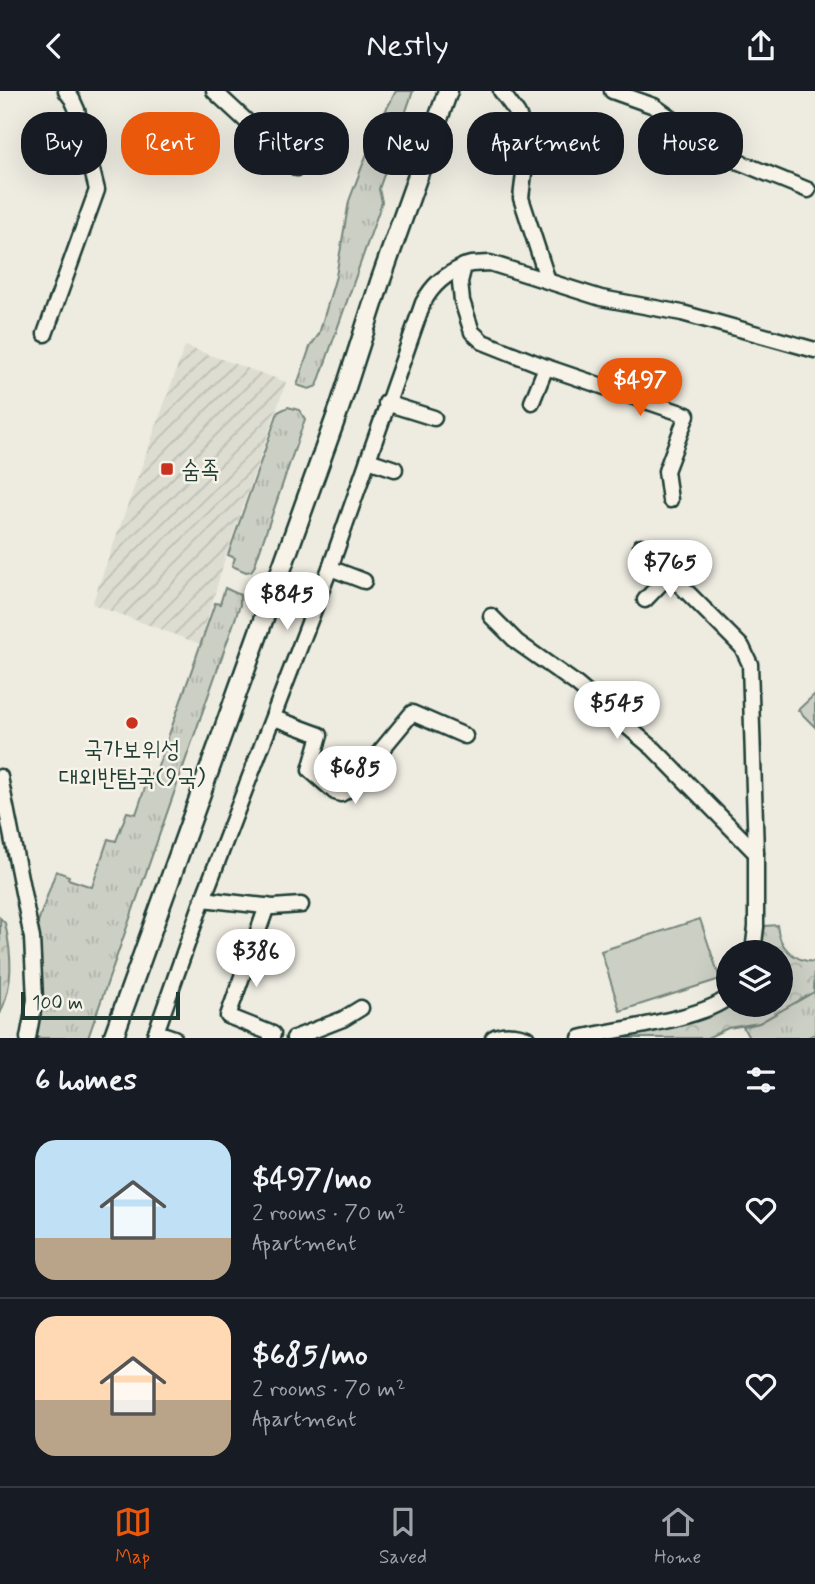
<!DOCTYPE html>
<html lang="en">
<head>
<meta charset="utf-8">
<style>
  :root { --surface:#171b24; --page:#20242c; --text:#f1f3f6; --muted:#9ea1a6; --line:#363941; --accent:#ea580c }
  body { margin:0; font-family:Mynerve,"Poor Story",sans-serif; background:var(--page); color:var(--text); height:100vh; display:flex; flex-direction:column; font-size:26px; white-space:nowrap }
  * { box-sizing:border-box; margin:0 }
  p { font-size:23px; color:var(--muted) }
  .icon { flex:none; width:38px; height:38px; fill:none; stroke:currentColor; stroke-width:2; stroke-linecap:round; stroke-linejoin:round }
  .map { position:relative; height:947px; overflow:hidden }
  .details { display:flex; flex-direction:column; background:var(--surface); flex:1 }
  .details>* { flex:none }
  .top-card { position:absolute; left:21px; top:21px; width:774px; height:63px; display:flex; gap:14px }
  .tools { position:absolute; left:716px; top:849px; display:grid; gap:14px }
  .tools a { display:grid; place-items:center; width:77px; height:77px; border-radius:50%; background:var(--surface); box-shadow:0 7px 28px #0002; font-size:35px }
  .scale { position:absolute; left:21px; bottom:18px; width:159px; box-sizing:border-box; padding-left:7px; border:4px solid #1f3d34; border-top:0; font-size:19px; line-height:24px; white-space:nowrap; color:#1f3d34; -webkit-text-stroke:5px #f7f3e8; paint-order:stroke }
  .price { position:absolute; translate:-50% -60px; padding:0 16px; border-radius:24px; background:#fff; color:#222; font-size:23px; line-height:46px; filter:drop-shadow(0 2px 4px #0008) }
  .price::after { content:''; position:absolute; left:50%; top:42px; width:21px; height:16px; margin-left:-10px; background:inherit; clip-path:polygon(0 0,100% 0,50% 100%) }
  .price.current { background:var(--accent); color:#fff }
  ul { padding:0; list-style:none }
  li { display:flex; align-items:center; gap:21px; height:175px; padding:0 35px }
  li+li { border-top:2px solid var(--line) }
  li span { display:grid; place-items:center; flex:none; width:196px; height:140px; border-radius:21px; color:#555 }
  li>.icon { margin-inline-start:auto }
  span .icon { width:84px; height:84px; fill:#fffc; stroke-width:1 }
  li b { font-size:30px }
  h2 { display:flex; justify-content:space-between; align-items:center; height:84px; padding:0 35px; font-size:30px }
  .chip { padding:0 24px; border-radius:28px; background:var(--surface); box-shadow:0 7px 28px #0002; font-size:24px; line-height:63px }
  .chip.current { background:var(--accent); color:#fff }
  header { display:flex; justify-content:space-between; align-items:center; height:91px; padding:0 35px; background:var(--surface); font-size:32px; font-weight:600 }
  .tab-bar { display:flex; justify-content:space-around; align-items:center; height:98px; border-top:2px solid var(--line); background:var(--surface); font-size:19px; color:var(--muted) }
  .tab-bar a { display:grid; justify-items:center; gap:4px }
  .tab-bar .current { color:var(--accent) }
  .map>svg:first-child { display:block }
  .industrial { fill:url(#industrial-furrows) }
  .grass { fill:url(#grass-tufts); stroke:#76867c; stroke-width:2 }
  .forest { fill:url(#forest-crowns); stroke:#76867c; stroke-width:2 }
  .garden { fill:#cccfc4; stroke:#76867c; stroke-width:2 }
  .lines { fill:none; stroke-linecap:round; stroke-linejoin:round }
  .minor-casing { stroke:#1f3d34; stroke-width:19 }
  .major-casing { stroke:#1f3d34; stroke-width:23 }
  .minor { stroke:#f7f3e8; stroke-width:14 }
  .major { stroke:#f7f3e8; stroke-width:18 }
  .poi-dot { fill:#c8321e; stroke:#f7f3e8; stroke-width:2.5 }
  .labels { text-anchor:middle; stroke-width:5; stroke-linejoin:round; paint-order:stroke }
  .poi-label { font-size:24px; fill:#1f3d34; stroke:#f7f3e8; text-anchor:start }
</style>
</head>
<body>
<header><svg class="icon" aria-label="back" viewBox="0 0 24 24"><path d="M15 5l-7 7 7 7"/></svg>Nestly<svg class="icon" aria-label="share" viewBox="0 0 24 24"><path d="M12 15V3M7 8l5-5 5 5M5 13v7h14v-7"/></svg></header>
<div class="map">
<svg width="815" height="947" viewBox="0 0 815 947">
  <defs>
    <pattern id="industrial-furrows" width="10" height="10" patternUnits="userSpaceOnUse" patternTransform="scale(1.75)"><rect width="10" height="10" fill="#ddddd2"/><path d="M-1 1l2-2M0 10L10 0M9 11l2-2" fill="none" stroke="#bdbfb5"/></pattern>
    <pattern id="grass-tufts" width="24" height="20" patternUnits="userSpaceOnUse" patternTransform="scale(1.75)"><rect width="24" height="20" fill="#cccfc4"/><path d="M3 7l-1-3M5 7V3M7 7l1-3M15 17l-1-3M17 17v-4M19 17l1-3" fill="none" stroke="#afb3a9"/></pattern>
    <pattern id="forest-crowns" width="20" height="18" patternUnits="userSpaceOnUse" patternTransform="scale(1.75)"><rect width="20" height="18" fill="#cccfc4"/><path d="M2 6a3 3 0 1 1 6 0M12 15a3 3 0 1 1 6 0" fill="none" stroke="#afb3a9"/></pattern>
  </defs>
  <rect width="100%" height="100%" fill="#eeece1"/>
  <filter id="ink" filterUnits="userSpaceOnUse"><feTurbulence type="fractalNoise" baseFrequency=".0143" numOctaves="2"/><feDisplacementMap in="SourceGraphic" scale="14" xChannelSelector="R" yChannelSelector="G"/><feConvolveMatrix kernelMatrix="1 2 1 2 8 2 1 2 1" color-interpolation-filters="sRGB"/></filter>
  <g filter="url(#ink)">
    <path class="industrial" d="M185,255L286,291L226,464L200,553L92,513Z"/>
    <g class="grass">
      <path d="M396,0H413L379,98L382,111L317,295L309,298L297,294L310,256L319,243L336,185L349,110L377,36Z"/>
      <path d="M288,316L299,319L305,328L254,476L251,480L246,481L232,475L235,467L228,464L278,321Z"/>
      <path d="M225,497L240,504V514L88,947H33L37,834L56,780L69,785L68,788L92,796L108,748L116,750L127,721L136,723L150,682L155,684L215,512L220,513Z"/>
      <path d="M815,900V943L807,947H749L743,936L759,932Z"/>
    </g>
    <g class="forest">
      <path d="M0,827L5,832C12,865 14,892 0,923Z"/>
      <path d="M777,834C779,856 793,870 815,871L814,901L759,932L728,937L707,947H628L630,944L701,924L729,914H780V861H759L765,835Z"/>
    </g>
    <g class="garden">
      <path d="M815,603V636L798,619Z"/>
      <path d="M700,828L720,888L620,920L601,860Z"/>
    </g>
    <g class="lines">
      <g class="minor-casing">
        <g id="minor">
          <path d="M214,0L297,77"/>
          <path d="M501,0L517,22L524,36L525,74L521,107L548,190"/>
          <path d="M612,0L654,15L695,44L739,71L808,99"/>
          <path d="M45,243L97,99L77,19L72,8L66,0"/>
          <path d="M546,276L687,324L666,380L670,409"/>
          <path d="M532,311L546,276L483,251L472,241L462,210L460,191L464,175L471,173L490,172L601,207L682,222L815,259"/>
          <path d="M386,312L434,327"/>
          <path d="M368,369L395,378"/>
          <path d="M641,455L742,556L750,573L756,762V836L753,861"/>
          <path d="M330,477L364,490"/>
          <path d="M645,509L669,484"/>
          <path d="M491,525L517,551L575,592L654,658L756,762"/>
          <path d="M274,627L320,644L310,679L335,701L341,703L349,698L412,622L465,645"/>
          <path d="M0,686L32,847L35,909L28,947"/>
          <path d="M203,808L273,816L301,814"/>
          <path d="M267,815L228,925L273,943L271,947"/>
          <path d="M156,941L174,947"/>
          <path d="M154,947L203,808L330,477L423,212C433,193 445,184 464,175"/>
          <path d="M294,947L343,928L361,917"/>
          <path d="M493,947C502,942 517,943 527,947"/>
          <path d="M580,947C616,938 704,928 728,906"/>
        </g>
      </g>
      <g class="major-casing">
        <path id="major" d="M113,947L340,315L380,191L448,0"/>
      </g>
      <use href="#minor" class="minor"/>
      <use href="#major" class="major"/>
    </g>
  </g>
  <g class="poi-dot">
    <rect x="160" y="371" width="14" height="14" rx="3.5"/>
    <circle cx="132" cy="632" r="7"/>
  </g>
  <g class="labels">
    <g class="poi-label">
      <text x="181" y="386">숨족</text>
      <text x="132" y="666" text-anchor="middle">국가보위성<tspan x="132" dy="28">대외반탐국(9국)</tspan></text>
    </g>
  </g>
</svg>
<div class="tools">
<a><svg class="icon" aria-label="layers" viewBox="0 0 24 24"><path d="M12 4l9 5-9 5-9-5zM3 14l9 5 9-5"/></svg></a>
</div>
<div class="scale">100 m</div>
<b class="price current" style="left:640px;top:327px">$497</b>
<b class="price" style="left:670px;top:509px">$765</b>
<b class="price" style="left:287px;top:541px">$845</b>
<b class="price" style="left:617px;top:650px">$545</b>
<b class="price" style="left:355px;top:715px">$685</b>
<b class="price" style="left:256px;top:898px">$386</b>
<div class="top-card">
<a class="chip">Buy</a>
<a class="chip current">Rent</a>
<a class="chip">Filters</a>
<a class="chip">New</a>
<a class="chip">Apartment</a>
<a class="chip">House</a>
</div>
</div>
<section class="details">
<h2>6 homes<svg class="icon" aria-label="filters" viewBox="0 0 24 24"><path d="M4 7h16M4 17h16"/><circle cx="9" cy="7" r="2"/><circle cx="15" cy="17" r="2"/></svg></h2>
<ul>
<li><span style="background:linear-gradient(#bfe0f5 70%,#b9a48a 0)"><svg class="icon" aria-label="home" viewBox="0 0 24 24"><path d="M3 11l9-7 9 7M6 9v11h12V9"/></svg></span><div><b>$497/mo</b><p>2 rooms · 70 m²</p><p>Apartment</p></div><svg class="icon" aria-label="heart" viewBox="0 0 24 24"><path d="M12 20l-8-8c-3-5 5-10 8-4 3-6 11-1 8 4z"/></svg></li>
<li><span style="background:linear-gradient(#ffd9b3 60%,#b9a48a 0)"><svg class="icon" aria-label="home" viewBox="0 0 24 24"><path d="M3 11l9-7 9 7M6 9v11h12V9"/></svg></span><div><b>$685/mo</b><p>2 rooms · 70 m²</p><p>Apartment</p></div><svg class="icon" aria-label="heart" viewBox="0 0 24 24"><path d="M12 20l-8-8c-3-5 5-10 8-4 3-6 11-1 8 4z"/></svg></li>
</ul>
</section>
<nav class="tab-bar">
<a class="current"><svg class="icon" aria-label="map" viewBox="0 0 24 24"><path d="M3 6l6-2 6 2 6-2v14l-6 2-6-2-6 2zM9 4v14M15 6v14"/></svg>Map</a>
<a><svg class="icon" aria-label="saved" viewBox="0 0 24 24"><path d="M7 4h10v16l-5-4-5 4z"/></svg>Saved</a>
<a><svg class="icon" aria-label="home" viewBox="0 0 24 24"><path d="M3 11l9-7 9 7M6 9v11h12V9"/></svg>Home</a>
</nav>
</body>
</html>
